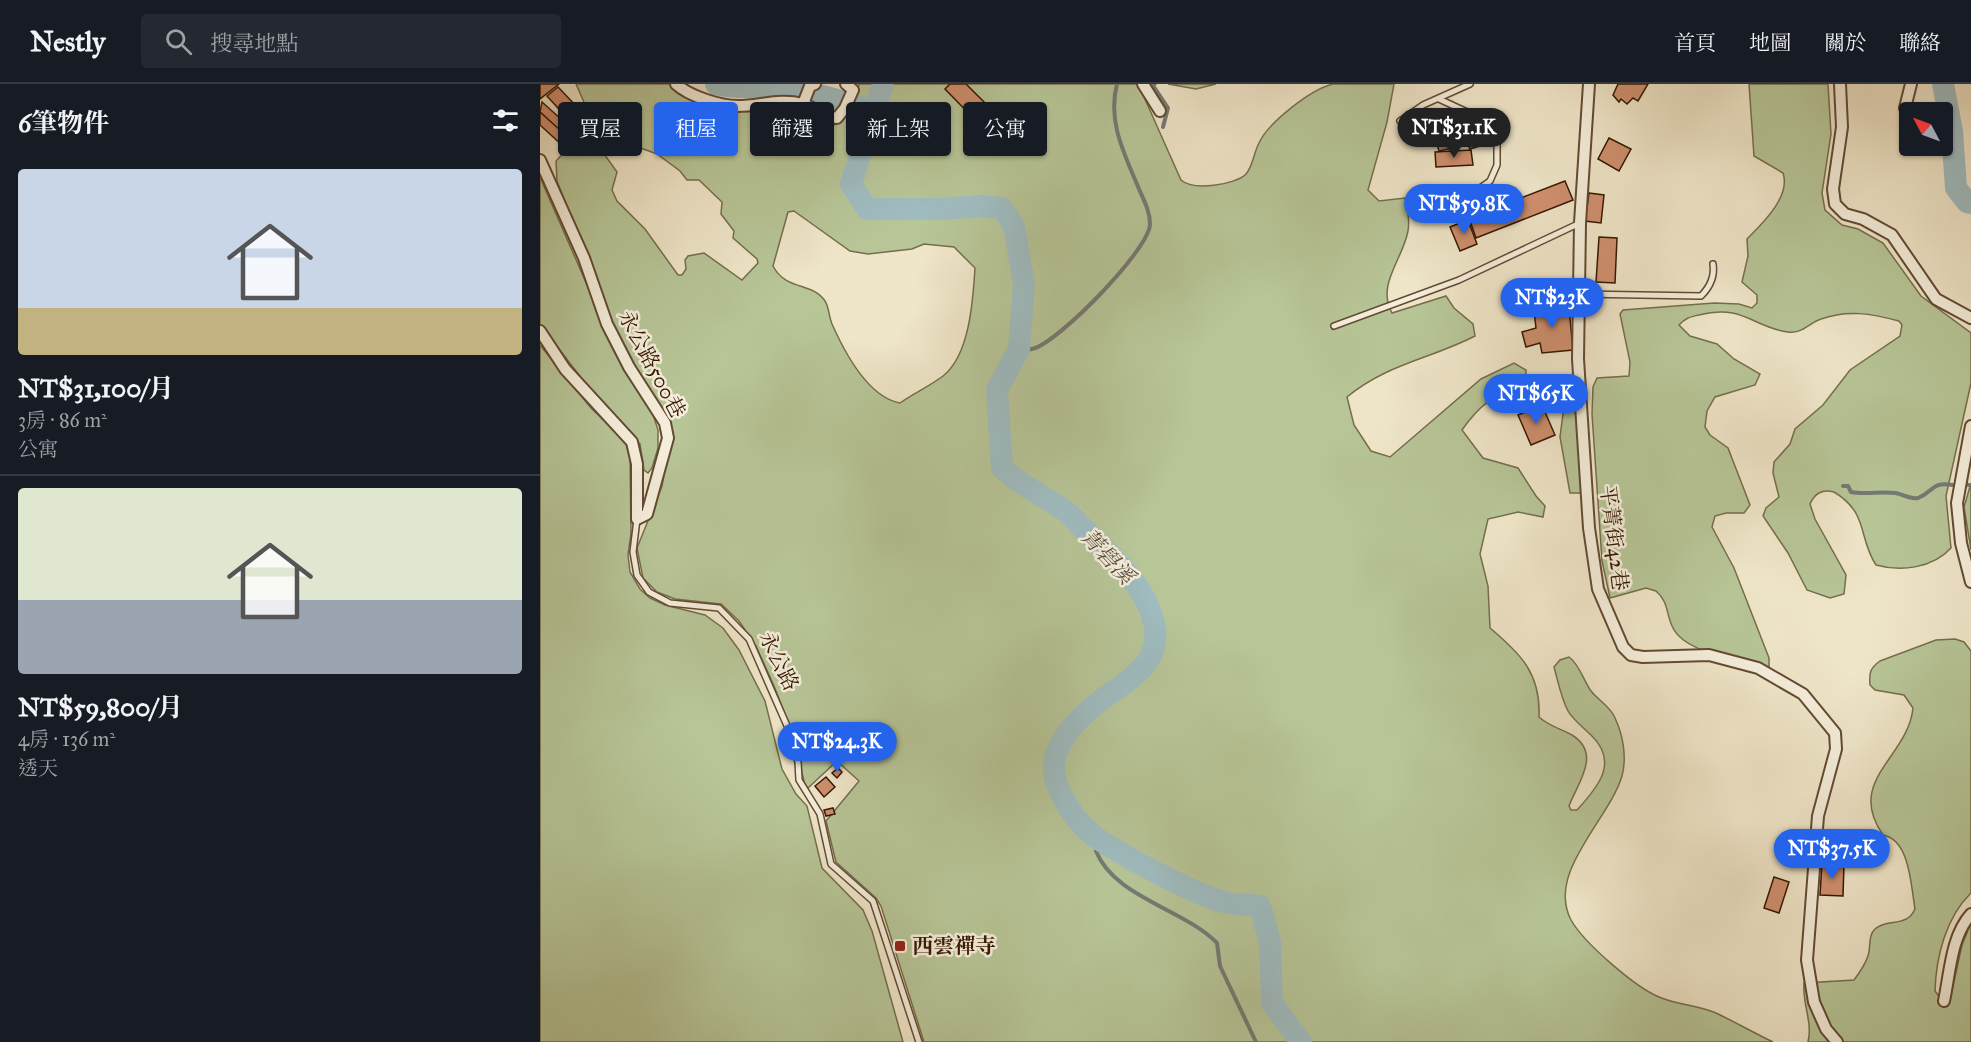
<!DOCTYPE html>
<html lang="zh-TW">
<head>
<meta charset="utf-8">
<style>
  :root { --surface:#171b24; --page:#242831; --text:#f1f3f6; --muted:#9ea1a6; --line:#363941; --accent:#2563eb }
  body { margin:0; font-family:"IM FELL Great Primer","Noto Serif TC",serif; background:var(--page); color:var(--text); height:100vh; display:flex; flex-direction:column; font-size:22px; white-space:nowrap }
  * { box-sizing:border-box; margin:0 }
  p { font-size:20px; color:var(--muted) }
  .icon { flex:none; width:33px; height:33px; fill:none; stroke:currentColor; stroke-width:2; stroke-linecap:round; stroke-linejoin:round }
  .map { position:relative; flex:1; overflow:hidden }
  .sheet { display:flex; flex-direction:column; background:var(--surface); width:540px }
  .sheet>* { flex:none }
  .hud { position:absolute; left:18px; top:18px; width:570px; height:54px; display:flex; gap:12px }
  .needle { width:39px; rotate:311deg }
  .controls { position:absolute; left:1359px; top:18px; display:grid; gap:12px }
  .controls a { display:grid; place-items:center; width:54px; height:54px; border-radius:6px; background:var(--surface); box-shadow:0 2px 4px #0004; font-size:30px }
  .price { position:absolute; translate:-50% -51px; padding:0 14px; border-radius:21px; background:var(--accent); color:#fff; font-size:20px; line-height:39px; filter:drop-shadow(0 2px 3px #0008) }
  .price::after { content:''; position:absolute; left:50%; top:36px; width:18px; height:14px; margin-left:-9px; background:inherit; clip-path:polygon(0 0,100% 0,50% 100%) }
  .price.on { background:#222; color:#fff }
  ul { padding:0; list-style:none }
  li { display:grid; align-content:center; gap:12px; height:318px; padding:0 18px }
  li+li { border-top:2px solid var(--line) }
  li span { display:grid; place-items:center; height:186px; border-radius:6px; color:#555 }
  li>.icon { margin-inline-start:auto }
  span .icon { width:108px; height:108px; fill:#fffc; stroke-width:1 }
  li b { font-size:26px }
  h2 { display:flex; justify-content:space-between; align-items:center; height:72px; padding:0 18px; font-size:26px }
  .tag { padding:0 21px; border-radius:6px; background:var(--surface); box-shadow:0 2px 4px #0004; font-size:21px; line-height:54px }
  .tag.on { background:var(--accent); color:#fff }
  header { display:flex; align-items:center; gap:36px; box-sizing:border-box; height:84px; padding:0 30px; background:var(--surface); border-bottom:2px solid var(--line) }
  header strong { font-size:28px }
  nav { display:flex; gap:33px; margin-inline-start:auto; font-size:21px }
  .search { width:420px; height:54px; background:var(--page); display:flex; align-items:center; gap:15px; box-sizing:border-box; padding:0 21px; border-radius:6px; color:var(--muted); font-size:22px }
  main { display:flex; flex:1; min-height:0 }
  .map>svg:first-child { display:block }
  .green { fill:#b7c597; stroke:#756e4c; stroke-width:1.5; fill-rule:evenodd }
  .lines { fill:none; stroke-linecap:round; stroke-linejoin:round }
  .stream { stroke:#747a74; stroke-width:4 }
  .river { stroke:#9fbcc0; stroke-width:22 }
  .building { fill:#cf8f6e; stroke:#331701; stroke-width:1.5 }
  .service-casing { stroke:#624a33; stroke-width:8 }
  .minor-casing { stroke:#624a33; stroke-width:14 }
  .service { stroke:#f5eedb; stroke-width:5 }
  .minor { stroke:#f5eedb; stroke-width:10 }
  .poi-dot { fill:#8f2418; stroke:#f5eedb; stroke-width:2 }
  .labels { text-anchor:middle; stroke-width:5; stroke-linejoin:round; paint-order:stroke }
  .street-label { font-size:21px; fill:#331701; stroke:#f5eedb }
  .poi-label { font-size:21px; font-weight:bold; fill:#331701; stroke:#f5eedb; text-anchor:start }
  .water-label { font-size:22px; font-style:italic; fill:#595144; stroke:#f5eedb }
</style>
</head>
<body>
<header>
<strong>Nestly</strong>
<div class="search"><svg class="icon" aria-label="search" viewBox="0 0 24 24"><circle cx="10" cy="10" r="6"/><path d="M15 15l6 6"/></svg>搜尋地點</div>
<nav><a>首頁</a><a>地圖</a><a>關於</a><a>聯絡</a></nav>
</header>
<main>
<section class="sheet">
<h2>6筆物件<svg class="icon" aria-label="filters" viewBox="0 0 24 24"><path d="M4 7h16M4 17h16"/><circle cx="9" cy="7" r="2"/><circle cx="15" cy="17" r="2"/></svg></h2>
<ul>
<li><span style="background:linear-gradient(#c9d6e8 75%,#c2b280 0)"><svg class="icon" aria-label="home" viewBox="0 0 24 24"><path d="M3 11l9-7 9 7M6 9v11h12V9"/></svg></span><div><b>NT$31,100/月</b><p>3房 · 86 m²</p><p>公寓</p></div></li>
<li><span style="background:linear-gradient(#dfe7d0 60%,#9aa5b1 0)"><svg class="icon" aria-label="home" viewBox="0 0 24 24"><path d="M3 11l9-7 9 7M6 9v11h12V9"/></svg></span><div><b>NT$59,800/月</b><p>4房 · 136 m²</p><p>透天</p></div></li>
</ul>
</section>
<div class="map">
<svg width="1431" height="958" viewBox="0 0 1431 958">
  <rect width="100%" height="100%" fill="#efe5c8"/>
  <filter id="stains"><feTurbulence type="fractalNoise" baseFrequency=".00333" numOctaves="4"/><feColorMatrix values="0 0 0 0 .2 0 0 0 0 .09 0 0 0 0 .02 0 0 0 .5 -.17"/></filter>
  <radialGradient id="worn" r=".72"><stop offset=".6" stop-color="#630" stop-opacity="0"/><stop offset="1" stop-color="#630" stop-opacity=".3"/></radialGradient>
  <g class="green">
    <path d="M36,0H131L165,21L238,20L258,27L285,48C303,36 314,22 319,0H616L604,13L641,96C653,107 695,101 706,90C713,82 714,68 719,59C728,39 771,5 793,0C811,0 835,0 854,0L847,38L828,106L839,117L865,114C868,126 870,136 868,147C863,175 836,201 852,229L906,212L914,224L933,240L935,252C890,275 847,280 807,313L814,341L831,367L850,373L941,295L974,279L986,286L985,304C959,302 935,327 922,346L943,374L978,384L996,412L1005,422L1003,433L978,428L948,435L940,470L948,502L950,544C981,570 1001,590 999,633C1009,642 1021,645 1032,651C1062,670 1038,698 1029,722L1031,726H1037C1059,702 1079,678 1051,651C1044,644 1033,636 1028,627C1021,614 1018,597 1014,583L1020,576L1029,573C1040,581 1043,596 1051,607C1058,616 1071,623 1075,634C1083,651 1087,673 1082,692C1069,736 1006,788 1031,836C1044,859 1095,903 1119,913C1137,921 1158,921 1176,929C1195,938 1214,949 1233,958H384L341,822L336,814L296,778L286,737L319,697L297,677L268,704L265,701L252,648L234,602L216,562L199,537L181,520L135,515L117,508L103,494L97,464L122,402L130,356L114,314L73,244L17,97L16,77L31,61L30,50L35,45C53,51 66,73 77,88L72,106L77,117L105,145L138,191H142L146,185L145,176L148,172L164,169L202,196L218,179L217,175L193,154L194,147L181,130L182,118L159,96H147L140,87L117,70L84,58L71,46L47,25ZM254,127L310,167L328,170L372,165L384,160L414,163L435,184C433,215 430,271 403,292C390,302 374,309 360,319C328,313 304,267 292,240C289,233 289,223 285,217C273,198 246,207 233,182L248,128Z"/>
    <path d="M174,0H249C228,8 196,8 174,0Z"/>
    <path d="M628,0H676L656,5Z"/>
    <path d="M1209,0H1288L1291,50L1282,109L1285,126L1302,141L1318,145L1343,159L1381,212L1431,249V299L1406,412L1411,464C1393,484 1361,488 1336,481C1318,454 1329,429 1294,408C1282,405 1275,409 1270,420L1275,435L1306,491L1304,510L1290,514L1267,506L1248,469L1223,432L1226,424L1239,413L1233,389L1234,378L1250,360L1255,345L1283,321L1310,286L1360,252L1362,241L1359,237C1332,230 1308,225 1281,235C1269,239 1262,250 1248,248C1211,243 1205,220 1159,231C1150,233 1145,234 1139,241L1150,252L1177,260L1194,275L1220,290L1215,301L1175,313L1167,327L1165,343L1170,351L1188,364L1210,421L1204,429H1186L1175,432L1172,443L1194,484L1229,574V584C1202,576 1146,570 1133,544C1126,531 1129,518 1116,507L1106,504L1070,514L1062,477L1052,330L1053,303L1057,294L1089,292L1090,278L1080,230L1083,226L1174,219L1199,220L1212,224L1217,219V211L1202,198L1208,172L1207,155C1223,139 1251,112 1243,89L1214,72Z"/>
    <path d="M0,93L61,233L111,324L118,346V364L112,384L108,389L104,386L100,360L55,312L0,240Z"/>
    <path d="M0,261L51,324L84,356L90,369L91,449L88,471L90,488L100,505L110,514L125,521L165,531L183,544L199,566L225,617L242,685L256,710L267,722L282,784L323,826L332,847L363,958H0Z"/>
    <path d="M1036,320L1042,409H1030L1020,353L1024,322Z"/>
    <path d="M1431,399V466L1424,423Z"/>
    <path d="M1415,555L1424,558L1431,567V809C1406,833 1396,873 1395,907L1401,915L1411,911L1422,861L1431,839V958H1268C1273,938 1262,920 1264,899L1314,896C1320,888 1325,881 1328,872C1331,863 1328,851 1335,845C1347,834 1367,844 1375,825C1371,802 1370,756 1343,751C1305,696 1368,674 1373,624L1364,611L1335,606L1330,601C1329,589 1330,584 1340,577L1396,556Z"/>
  </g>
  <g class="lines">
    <g class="stream">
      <path d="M612,0L628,24L623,43"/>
      <path d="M479,265C483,265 488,266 492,265C517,260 610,165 610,140C610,127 604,117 599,105C585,71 567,38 577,0"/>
      <path d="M1426,400L1431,402"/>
      <path d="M1303,402H1308L1311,408C1326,411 1340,407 1355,409C1363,410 1370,416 1378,414C1394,408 1391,397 1413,401"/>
      <path d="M541,739L551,759"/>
      <path d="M556,767C574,813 644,825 677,859L680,882L716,958"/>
    </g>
    <g class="river">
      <path d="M176,0C199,6 222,1 245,4C277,9 306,18 336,28"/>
      <path d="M343,0L311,100L327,125H402L441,122L462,124L474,142L484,200L479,265L457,306L462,384C480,401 500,410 521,424C531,430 539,441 548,449C574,475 605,501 614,539C624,583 582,598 555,621C540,633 523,651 516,670C506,697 534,737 554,752C579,770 655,811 684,818C695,821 708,820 720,822L730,858L732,919L761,958"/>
      <path d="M1403,0L1412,47L1416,104L1427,118L1431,119"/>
    </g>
  </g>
  <g class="building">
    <path d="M0,0H19L0,15Z"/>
    <path d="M410,0H426L453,27L439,40L405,5Z"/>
    <path d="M1078,0H1108L1098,17L1093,14L1087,20L1081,15L1079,18L1073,11Z"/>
    <path d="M18,3L38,24L27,34L7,12Z"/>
    <path d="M2,18L32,45L26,52L0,28Z"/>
    <path d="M910,26L921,32L918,38L907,32Z"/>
    <path d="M0,28L30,55L23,62L0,41Z"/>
    <path d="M924,32L941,53L943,61L930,65L917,40Z"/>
    <path d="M921,47L928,61L899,67L895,54Z"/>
    <path d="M1069,54L1091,65L1079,87L1058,75Z"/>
    <path d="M931,66L933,81L896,83L895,68Z"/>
    <path d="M1025,97L1033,116L936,154L929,134Z"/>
    <path d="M1049,109L1064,111L1061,139L1045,137Z"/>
    <path d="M928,136L937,160L920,167L910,143Z"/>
    <path d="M1059,153L1077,154L1075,199L1056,198Z"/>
    <path d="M1028,214L1033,266L1002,269L1000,259L986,263L982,248L996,244L994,227Z"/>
    <path d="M1002,321L1015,351L991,361L978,331Z"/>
    <path d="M298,684L302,688L297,694L292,689Z"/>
    <path d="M286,693L295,703L284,713L275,702Z"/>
    <path d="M293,724L295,730L286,732L284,726Z"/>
    <path d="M1282,779L1304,780L1303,812L1280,811Z"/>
    <path d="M1234,793L1249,798L1239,829L1224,824Z"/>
  </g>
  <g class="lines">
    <g class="service-casing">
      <g id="service">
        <path d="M899,15L940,34L957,60V81L950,97L933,109"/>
        <path d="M860,37L883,21L930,0"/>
        <path d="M1040,210L1161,212C1170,203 1175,193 1173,180"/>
        <path d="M794,242L919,196L1040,139"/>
        <path d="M97,435L93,468L97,491L109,508L130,519L179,524L209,555L248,644L258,678L259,696L280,730L291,780L333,817L379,958"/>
      </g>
    </g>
    <g class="minor-casing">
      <g id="minor">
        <path d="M136,0C149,12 180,22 198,22C220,22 239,14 263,20C275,24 283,33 297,34L305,24L313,6L306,0"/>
        <path d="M603,0L620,27"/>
        <path d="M1049,0L1040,139L1038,275L1049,444L1058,505L1083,563L1091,571L1103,573L1169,571L1218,584L1263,610L1295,649L1296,665L1278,732L1267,876L1274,918L1286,945L1297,958"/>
        <path d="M1300,0L1302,43L1293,105L1295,120L1305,130L1323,135L1352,151L1396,215L1431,234"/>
        <path d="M263,20L270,2L275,0"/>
        <path d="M1365,24L1371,0"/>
        <path d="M0,76L44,174L67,240L89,283L125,339L128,354L107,430L97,435V380L92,358L25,285L0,247"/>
        <path d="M1431,342L1417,419L1421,459L1431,498"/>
        <path d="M1404,917C1410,889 1411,852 1431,830"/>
      </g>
    </g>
    <use href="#service" class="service"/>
    <use href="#minor" class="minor"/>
  </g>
  <rect class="poi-dot" x="354" y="856" width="12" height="12" rx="3"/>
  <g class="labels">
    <g class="street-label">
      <text transform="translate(112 280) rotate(62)" y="7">永公路500巷</text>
      <text transform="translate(1074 454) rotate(83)" y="7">平菁街42巷</text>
      <text transform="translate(239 577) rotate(64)" y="7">永公路</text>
    </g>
    <g class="poi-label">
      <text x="372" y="869">西雲禪寺</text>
    </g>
    <g class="water-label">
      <text transform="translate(568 472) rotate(47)" y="8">菁礐溪</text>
    </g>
  </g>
  <rect width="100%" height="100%" filter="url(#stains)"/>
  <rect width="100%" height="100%" fill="url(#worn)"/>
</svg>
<div class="controls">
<a><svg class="needle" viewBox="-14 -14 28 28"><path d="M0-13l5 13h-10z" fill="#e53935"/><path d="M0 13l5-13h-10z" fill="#9ea1a6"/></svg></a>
</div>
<b class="price on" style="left:914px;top:75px">NT$31.1K</b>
<b class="price" style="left:924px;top:151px">NT$59.8K</b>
<b class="price" style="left:1012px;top:245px">NT$23K</b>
<b class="price" style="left:996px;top:341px">NT$65K</b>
<b class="price" style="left:297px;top:689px">NT$24.3K</b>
<b class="price" style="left:1292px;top:796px">NT$37.5K</b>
<div class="hud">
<a class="tag">買屋</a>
<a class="tag on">租屋</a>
<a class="tag">篩選</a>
<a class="tag">新上架</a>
<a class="tag">公寓</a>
</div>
</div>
</main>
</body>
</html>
